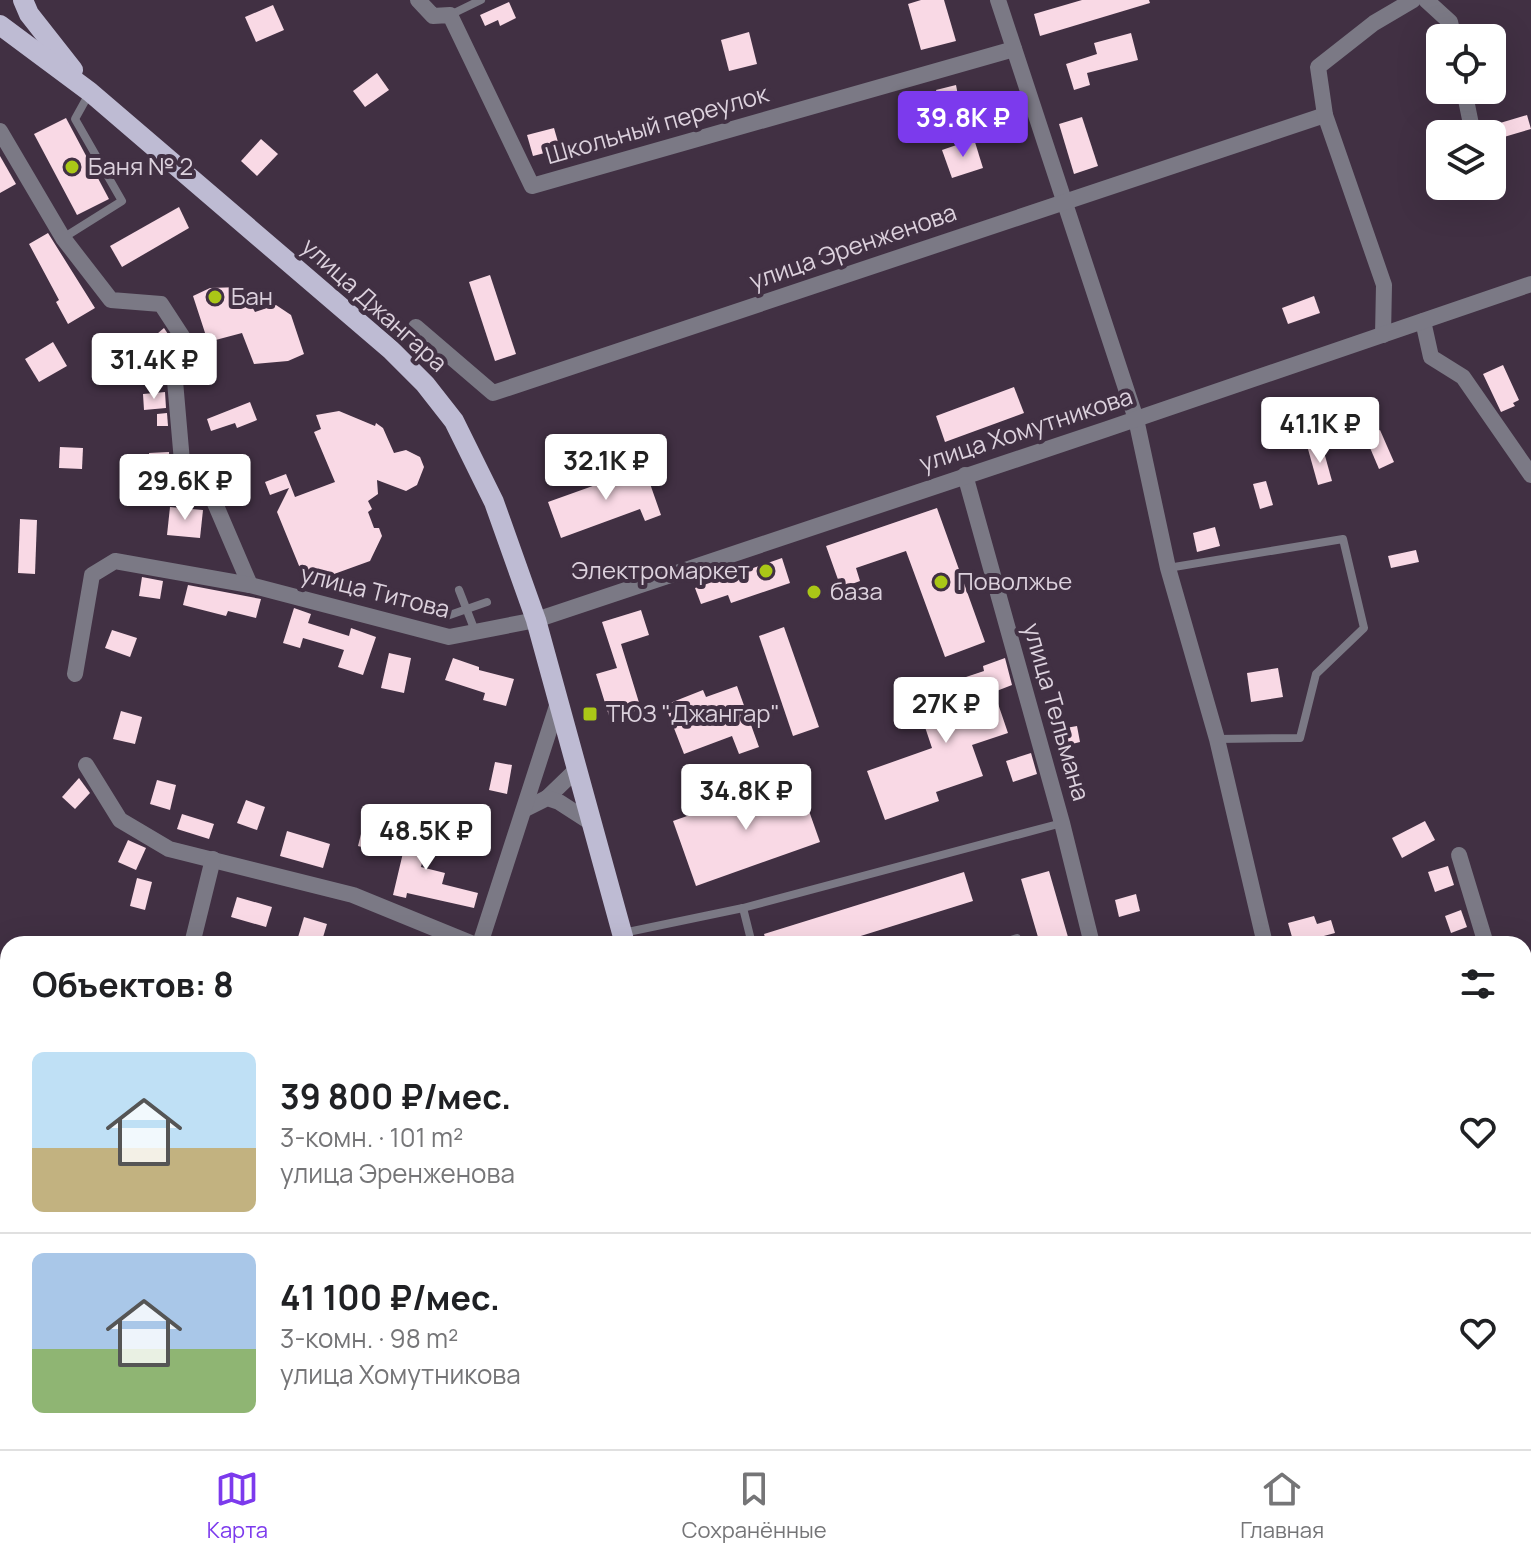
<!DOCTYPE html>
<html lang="ru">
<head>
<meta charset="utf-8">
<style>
  :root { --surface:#fff; --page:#f6f6f6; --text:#202124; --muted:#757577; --line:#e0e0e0; --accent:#7c3aed }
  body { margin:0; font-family:Manrope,sans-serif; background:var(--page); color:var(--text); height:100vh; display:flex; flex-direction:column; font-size:30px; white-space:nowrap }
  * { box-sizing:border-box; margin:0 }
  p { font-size:26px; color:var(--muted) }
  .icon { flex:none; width:44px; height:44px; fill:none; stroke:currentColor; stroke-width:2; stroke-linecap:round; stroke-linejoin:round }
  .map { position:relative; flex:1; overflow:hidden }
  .drawer { position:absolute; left:0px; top:936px; width:1532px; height:514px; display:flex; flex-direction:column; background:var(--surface); border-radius:24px 24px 0 0; box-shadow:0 8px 32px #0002 }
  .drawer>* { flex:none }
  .buttons { position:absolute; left:1426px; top:24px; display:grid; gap:16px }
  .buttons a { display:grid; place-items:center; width:80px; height:80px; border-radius:12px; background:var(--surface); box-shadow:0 8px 32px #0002; font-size:40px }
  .price { position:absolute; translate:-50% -68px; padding:0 18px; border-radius:8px; background:#fff; color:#222; font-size:26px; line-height:52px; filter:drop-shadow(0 2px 4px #0008) }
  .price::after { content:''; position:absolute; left:50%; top:48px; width:24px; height:18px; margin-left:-12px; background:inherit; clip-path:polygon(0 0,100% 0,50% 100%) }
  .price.current { background:var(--accent); color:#fff }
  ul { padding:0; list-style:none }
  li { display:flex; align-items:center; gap:24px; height:200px; padding:0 32px }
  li+li { border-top:2px solid var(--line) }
  li span { display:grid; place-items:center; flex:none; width:224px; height:160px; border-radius:12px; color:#555 }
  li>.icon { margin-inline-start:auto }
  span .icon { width:96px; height:96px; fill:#fffc; stroke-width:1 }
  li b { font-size:34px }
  h2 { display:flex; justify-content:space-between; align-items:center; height:96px; padding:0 32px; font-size:34px }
  .tabs { display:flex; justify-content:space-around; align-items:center; height:112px; border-top:2px solid var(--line); background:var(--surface); font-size:22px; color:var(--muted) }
  .tabs a { display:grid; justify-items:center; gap:4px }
  .tabs .current { color:var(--accent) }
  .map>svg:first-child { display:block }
  .building { fill:#f9d9e5 }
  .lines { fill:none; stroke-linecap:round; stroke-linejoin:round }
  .service { stroke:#7b7985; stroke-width:8 }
  .minor { stroke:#7b7985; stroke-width:16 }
  .tertiary { stroke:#7b7985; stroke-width:16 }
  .primary { stroke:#bebbd3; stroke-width:20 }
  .poi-dot { fill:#aac717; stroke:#413043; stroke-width:3 }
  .labels { text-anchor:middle; stroke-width:8; stroke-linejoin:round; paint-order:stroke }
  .street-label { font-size:24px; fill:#dcd1dd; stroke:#413043 }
  .poi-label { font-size:24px; fill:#dcd1dd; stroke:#413043; text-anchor:start }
</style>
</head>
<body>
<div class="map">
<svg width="1531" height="1449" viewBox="0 0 1531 1449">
  <rect width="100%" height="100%" fill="#413043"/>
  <g class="building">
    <path d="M921,0H944L956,41L921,50L908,4Z"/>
    <path d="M1082,0H1149L1150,3L1040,36L1034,14Z"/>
    <path d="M509,2L516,18L500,26L498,20L485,26L480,15Z"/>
    <path d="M273,5L284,30L256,42L245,17Z"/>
    <path d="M749,32L757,64L729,71L721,40Z"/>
    <path d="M1131,33L1138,60L1087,73L1090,85L1074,90L1066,64L1097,54L1094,43Z"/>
    <path d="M377,73L389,90L365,107L353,91Z"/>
    <path d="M956,85L963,121L942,127L939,116L943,115L936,90Z"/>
    <path d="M1527,115L1531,129L1504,137L1500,123Z"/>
    <path d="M1082,117L1098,166L1074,174L1059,124Z"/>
    <path d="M66,118L109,199L77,215L34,134Z"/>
    <path d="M554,128L560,149L533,156L527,135Z"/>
    <path d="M261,139L278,154L257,176L241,161Z"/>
    <path d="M974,139L983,168L952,178L942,150Z"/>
    <path d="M0,156L16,184L0,193Z"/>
    <path d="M179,207L189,228L122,267L110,246Z"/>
    <path d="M48,233L95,308L68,324L56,302L59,300L29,244Z"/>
    <path d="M490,275L516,354L495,361L469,282Z"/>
    <path d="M241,287L255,312L276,305L291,315L304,354L288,361L254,364L242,333L208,342L193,296L210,288Z"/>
    <path d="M1314,296L1320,313L1288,324L1282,308Z"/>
    <path d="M164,328L177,348L160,363L144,345Z"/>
    <path d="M53,342L67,366L39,382L25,359Z"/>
    <path d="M1503,365L1519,400L1513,403L1515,406L1501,412L1483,374Z"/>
    <path d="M1014,387L1024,413L945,442L936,416Z"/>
    <path d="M165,392L166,408L144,410L143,394Z"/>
    <path d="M250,402L257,420L237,428L235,423L211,431L207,419Z"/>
    <path d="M339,411L375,426L376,423L383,428L394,453L406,450L420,457L424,467L417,485L406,491L377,480L378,494L368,501L372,509L368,512L374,528H379L382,536L370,561L312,582L304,578L277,512L289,488L270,495L265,482L286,474L295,497L335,482L314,432L321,429L316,415Z"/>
    <path d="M167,413L168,426H157V414Z"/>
    <path d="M1380,430L1394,462L1379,469L1365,436Z"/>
    <path d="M1322,445L1332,481L1318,485L1308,449Z"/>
    <path d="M60,447L83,448L82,469L59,468Z"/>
    <path d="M169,452L170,476L150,477L149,453Z"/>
    <path d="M641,458L661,515L645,521L640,509L561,538L548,502L629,473L626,464Z"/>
    <path d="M1266,481L1273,505L1260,509L1253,484Z"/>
    <path d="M170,507L203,510L200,538L167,535Z"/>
    <path d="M937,508L985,642L945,657L906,551L856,568L860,581L841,588L826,546Z"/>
    <path d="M20,519L37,520L35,574L18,573Z"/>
    <path d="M1215,527L1220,546L1197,552L1193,533Z"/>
    <path d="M1416,550L1419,562L1391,568L1388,556Z"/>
    <path d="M782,558L790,583L731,603L728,595L701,604L695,588Z"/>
    <path d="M142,577L163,581L160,599L139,596Z"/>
    <path d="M188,585L261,599L256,618L228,611L226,616L183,605Z"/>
    <path d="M294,608L311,614L308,623L349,636L351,628L376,637L363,675L338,667L344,650L303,638L300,648L283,643Z"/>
    <path d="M641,610L649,635L621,644L641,709L610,719L596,674L617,668L602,622Z"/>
    <path d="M784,627L819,727L793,736L759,636Z"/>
    <path d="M112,630L137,638L130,657L105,648Z"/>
    <path d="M389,653L411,658L404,693L381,688Z"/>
    <path d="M453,658L479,667V670L514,679L506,706L483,700L485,693L445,680Z"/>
    <path d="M1005,658L1012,685L994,692L1008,733L972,745L983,776L936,792L939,801L885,820L867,771L932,748L920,712L957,700L951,682L984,671L983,666Z"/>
    <path d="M1278,668L1283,697L1251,702L1247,673Z"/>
    <path d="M737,686L759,747L739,754L732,736L684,754L665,705L703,690L706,697Z"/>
    <path d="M121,711L142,717L135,744L113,739Z"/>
    <path d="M1077,726L1080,742L1064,746L1060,729Z"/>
    <path d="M1031,753L1037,774L1013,782L1006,761Z"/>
    <path d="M495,762L512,765L507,794L489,790Z"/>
    <path d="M797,777L820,842L696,886L673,821Z"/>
    <path d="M79,778L90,793L75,809L62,797Z"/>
    <path d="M157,780L176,785L170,810L150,804Z"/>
    <path d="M246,800L265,807L257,830L237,823Z"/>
    <path d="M182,814L214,824L209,839L177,829Z"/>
    <path d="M365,818L388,824L381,852L358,846Z"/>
    <path d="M411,819L431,823L421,867L445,873L442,884L478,893L474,908L407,893L406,898L393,895Z"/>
    <path d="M1425,821L1435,840L1402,858L1392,838Z"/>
    <path d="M287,831L330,844L323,868L280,856Z"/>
    <path d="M128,840L146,848L136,870L118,862Z"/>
    <path d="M1448,866L1454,885L1435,892L1428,872Z"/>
    <path d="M1049,871L1070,944H1040L1021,879Z"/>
    <path d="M964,872L973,901L835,944H767L764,934Z"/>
    <path d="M137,878L152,882L145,910L130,906Z"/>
    <path d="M1136,894L1140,911L1119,917L1115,900Z"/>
    <path d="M237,897L272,907L266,927L231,917Z"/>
    <path d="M1461,910L1467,927L1451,933L1445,916Z"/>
    <path d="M1314,916L1317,924L1331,920L1335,933L1294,944L1288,923Z"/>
    <path d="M304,917L327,924L321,944H296Z"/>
  </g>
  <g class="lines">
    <g class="service">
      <path d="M450,15L481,0"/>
      <path d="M63,238L122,201L75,119L90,92"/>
      <path d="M1168,568L1343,539L1364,628L1316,674L1300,738L1217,739"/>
      <path d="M459,590L475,631"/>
      <path d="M444,617L487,602"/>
      <path d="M743,908L752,944"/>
      <path d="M623,933L743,908L1062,823"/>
      <path d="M998,944L1017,938L1019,944"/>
      <path d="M564,1442V1449"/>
      <path d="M1162,1442L1164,1449"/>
      <path d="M607,1449L617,1442"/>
      <path d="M727,1449L736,1442"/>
    </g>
    <g class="minor">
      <path d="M418,0L433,16L450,15L532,186L1014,49"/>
      <path d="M998,0L1136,419L1168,568L1217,739L1265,944"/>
      <path d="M1426,0L1450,22L1454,38"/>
      <path d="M1464,90L1473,134"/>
      <path d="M0,131L63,238L111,300L161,304L193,353L175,381L183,473L214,501L250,585"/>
      <path d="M1423,321L1431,357L1463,377L1531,475"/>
      <path d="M416,327L493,393L1325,115"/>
      <path d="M1383,335L1384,285L1325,115L1318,67L1374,23L1413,0"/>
      <path d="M965,475L1062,823L1092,944"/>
      <path d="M75,674L92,575L115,561L250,585L449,637L536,620"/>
      <path d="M86,765L120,820L169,849L353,895L473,944"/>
      <path d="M1459,855L1486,944"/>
      <path d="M192,944L213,859"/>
      <path d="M1524,1073L1531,1096"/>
      <path d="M1524,1199L1531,1196"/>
      <path d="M0,1353L8,1354"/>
      <path d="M1375,1442L1377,1449"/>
      <path d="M66,1449L67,1442"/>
      <path d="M186,1449L188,1442"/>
    </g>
    <g class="tertiary">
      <path d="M536,620L1107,429L1531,284"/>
      <path d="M547,798L576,770"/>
      <path d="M525,809L547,798L559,802L590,822"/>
      <path d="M480,944L558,703"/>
      <path d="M378,1449L379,1442"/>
    </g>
    <g class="primary">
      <path d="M23,0L29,14L73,70"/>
      <path d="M0,25L90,92L391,350L425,384L454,421L494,502L536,620L625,944"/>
      <path d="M773,1442L776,1449"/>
    </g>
  </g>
  <g class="poi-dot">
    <circle cx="72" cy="167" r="8"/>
    <circle cx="215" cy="297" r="8"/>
    <circle cx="766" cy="571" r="8"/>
    <circle cx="941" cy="582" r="8"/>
    <circle cx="814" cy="592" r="8"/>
    <rect x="582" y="706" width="16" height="16" rx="4"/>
  </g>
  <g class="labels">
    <g class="street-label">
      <text transform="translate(657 125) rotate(-16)" y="8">Школьный переулок</text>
      <text transform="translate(853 247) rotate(-19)" y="8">улица Эренженова</text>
      <text transform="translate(374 305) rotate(42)" y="8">улица Джангара</text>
      <text transform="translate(1026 430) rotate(-18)" y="8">улица Хомутникова</text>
      <text transform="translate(375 592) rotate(14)" y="8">улица Титова</text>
      <text transform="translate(1056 712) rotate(74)" y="8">улица Тельмана</text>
    </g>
    <g class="poi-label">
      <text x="88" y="175">Баня № 2</text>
      <text x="231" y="305">Бан</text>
      <text x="750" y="579" text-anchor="end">Электромаркет</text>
      <text x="957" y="590">Поволжье</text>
      <text x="830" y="600">база</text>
      <text x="606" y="722">ТЮЗ "Джангар"</text>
    </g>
  </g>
</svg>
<div class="buttons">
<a><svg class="icon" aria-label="locate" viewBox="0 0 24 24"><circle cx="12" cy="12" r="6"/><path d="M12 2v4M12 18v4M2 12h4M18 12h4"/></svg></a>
<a><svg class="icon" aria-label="layers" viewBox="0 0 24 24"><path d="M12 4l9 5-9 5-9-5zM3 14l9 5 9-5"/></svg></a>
</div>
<b class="price current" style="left:963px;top:159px">39.8K ₽</b>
<b class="price" style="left:154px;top:401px">31.4K ₽</b>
<b class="price" style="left:1320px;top:465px">41.1K ₽</b>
<b class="price" style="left:606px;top:502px">32.1K ₽</b>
<b class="price" style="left:185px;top:522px">29.6K ₽</b>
<b class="price" style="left:946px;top:745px">27K ₽</b>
<b class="price" style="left:746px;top:832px">34.8K ₽</b>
<b class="price" style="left:426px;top:872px">48.5K ₽</b>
<section class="drawer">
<h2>Объектов: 8<svg class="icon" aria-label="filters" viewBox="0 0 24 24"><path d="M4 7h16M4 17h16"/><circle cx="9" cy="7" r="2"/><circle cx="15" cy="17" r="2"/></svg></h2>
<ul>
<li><span style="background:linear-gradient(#bfe0f5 60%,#c2b280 0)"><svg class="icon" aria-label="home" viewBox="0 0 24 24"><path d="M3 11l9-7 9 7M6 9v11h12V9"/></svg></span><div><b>39 800 ₽/мес.</b><p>3-комн. · 101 m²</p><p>улица Эренженова</p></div><svg class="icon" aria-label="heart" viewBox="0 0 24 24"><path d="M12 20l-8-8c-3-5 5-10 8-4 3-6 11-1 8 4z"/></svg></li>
<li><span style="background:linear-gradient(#a9c7e8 60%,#8fb573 0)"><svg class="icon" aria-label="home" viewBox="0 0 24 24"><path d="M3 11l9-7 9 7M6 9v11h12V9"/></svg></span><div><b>41 100 ₽/мес.</b><p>3-комн. · 98 m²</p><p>улица Хомутникова</p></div><svg class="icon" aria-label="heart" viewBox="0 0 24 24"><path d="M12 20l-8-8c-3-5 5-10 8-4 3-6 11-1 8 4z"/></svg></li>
</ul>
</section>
</div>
<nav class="tabs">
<a class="current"><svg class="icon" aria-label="map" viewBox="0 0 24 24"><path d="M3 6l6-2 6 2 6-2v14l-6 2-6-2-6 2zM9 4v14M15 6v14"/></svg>Карта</a>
<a><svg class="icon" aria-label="saved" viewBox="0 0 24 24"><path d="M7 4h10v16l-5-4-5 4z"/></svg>Сохранённые</a>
<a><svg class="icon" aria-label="home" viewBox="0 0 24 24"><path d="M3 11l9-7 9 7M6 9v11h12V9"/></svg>Главная</a>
</nav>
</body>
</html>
